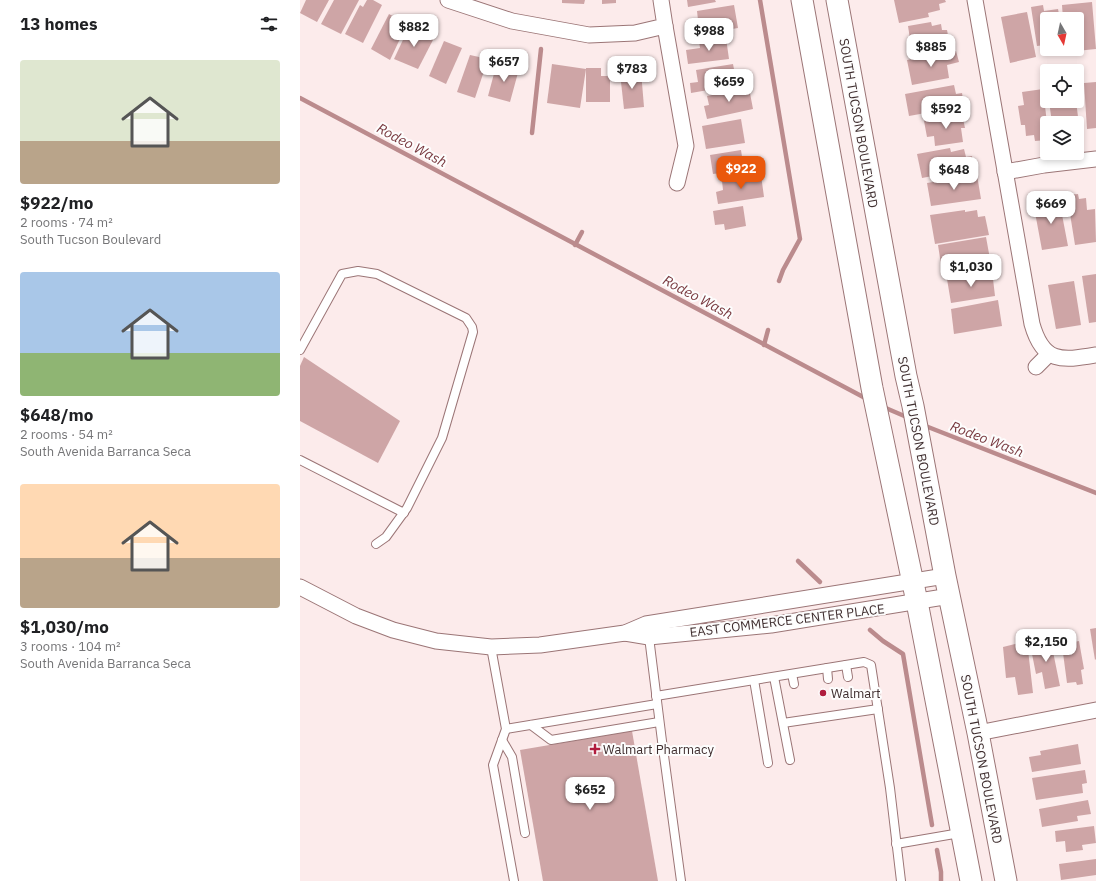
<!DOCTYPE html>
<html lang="en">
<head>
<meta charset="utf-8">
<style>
  :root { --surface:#fff; --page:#f2f2f2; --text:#202124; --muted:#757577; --accent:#ea580c }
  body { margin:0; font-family:"IBM Plex Sans",sans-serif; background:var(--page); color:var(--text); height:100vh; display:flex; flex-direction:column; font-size:15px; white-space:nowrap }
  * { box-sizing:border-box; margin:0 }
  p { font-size:13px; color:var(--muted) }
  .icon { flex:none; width:22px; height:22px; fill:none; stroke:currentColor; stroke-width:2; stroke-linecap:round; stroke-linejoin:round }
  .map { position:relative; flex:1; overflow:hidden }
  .drawer { display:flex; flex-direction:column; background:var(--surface); width:300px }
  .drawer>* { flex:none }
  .needle { width:26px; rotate:171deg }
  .controls { position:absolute; left:740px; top:12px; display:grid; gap:8px }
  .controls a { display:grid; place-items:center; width:44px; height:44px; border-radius:4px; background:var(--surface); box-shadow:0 2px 6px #0003; font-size:20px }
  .price { position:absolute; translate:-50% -34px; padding:0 9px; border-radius:8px; background:#fff; color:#222; font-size:13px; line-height:26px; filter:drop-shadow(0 1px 2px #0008) }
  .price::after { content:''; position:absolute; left:50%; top:24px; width:12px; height:9px; margin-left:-6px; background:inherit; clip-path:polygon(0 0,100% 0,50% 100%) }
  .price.current { background:var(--accent); color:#fff }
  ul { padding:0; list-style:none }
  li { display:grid; align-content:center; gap:8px; height:212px; padding:0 20px }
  li span { display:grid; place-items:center; height:124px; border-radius:4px; color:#555 }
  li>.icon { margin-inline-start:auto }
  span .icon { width:72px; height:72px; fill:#fffc; stroke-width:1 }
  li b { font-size:17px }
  h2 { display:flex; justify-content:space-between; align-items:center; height:48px; padding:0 20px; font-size:17px }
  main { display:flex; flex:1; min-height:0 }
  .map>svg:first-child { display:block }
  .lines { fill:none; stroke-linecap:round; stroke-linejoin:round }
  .stream { stroke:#bb8b8d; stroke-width:4.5 }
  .building { fill:#cea5a6 }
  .lane-casing { stroke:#9b7576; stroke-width:10 }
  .street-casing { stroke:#9b7576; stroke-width:17 }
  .secondary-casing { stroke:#9b7576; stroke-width:23 }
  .lane { stroke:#fff; stroke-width:8 }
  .street { stroke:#fff; stroke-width:15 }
  .secondary { stroke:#fff; stroke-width:21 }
  .poi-dot { fill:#b01c3d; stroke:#fdfdfd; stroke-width:1.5 }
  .labels { text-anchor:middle; stroke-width:4; stroke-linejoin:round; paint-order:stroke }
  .street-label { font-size:13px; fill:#3f2e2f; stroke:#fdfdfd }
  .poi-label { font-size:13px; fill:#3f2e2f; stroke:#fdfdfd; text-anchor:start }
  .water-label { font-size:14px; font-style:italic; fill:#78383e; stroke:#fdfdfd }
</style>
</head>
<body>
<main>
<section class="drawer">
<h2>13 homes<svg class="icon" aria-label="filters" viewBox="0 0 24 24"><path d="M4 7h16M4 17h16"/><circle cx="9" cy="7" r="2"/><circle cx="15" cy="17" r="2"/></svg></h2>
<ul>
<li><span style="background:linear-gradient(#dfe7d0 65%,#b9a48a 0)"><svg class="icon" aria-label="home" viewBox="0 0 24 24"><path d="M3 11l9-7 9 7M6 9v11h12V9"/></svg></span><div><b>$922/mo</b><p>2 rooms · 74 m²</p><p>South Tucson Boulevard</p></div></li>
<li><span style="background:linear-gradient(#a9c7e8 65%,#8fb573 0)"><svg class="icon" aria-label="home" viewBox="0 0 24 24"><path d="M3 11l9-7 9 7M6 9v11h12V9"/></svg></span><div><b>$648/mo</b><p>2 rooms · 54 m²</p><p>South Avenida Barranca Seca</p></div></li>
<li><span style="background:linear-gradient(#ffd9b3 60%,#b9a48a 0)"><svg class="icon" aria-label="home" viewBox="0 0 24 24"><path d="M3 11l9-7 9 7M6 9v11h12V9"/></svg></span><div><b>$1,030/mo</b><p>3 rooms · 104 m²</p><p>South Avenida Barranca Seca</p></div></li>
</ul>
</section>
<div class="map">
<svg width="796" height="881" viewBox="0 0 796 881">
  <rect width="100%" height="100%" fill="#fcebeb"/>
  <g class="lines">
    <g class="stream">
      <path d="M460,0L500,239L483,270L479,281"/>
      <path d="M0,98L567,399"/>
      <path d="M232,133L241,49"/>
      <path d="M275,245L282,232"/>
      <path d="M464,345L468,330"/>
      <path d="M581,406L609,418"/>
      <path d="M623,425L796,493"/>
      <path d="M498,561L520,582"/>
      <path d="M570,630L583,641L603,654L632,825"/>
      <path d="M637,850L641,872V881"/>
    </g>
  </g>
  <g class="building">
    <path d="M6,0H29L17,22L0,13Z"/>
    <path d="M34,0H59L41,34L21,24Z"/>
    <path d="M67,0H73L82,5L63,43L45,34L60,5L63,7Z"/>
    <path d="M262,0H285L284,4L262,3Z"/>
    <path d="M302,0H316V3L302,4Z"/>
    <path d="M387,0H415L416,2L388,7Z"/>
    <path d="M594,0H645L646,2L639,4L640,10L628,13L629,17L599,23Z"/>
    <path d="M792,2L796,49L766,52V49H777V19H763L762,5Z"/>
    <path d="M434,5L438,28L389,36L387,22L398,20L397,11Z"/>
    <path d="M743,5L744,11L758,9L760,19H747V49L764,50L746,53L745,45L737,46L731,7Z"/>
    <path d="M727,12L736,57L710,63L701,17Z"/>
    <path d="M89,14L107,24L90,60L71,49Z"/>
    <path d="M631,22L632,26L641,24L642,30H647L650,46L612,52L608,26Z"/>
    <path d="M109,27L134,38L118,69L94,59Z"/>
    <path d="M426,38L429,59L388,64L386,50L400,48L399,41Z"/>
    <path d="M144,41L162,48L146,84L129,76Z"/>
    <path d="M656,51L659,62L647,65L649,78L612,85L607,60Z"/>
    <path d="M170,55L188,59L175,98L157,92Z"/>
    <path d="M201,64L219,69L210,102L188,96L195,70L199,71Z"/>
    <path d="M252,64L286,69L280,108L247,103Z"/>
    <path d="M433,64L437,85L391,93L390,83L398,82L396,70Z"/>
    <path d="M286,68H301V76H310V102H286Z"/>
    <path d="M341,71L344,107L324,109L320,73Z"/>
    <path d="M796,82V128L787,129L784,83Z"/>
    <path d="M654,85L656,94L662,93L664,106L609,116L605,94Z"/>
    <path d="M449,88L453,109L407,119L404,106L409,105L407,96Z"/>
    <path d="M743,89L747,123V140L735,141L734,135L726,136L725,125H721L718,106L724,105L722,92Z"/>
    <path d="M749,101H776L780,132L777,133V123H752Z"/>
    <path d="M662,114L665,128H661L663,142L635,146L634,136L627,137L624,121Z"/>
    <path d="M441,119L445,143L406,149L402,126Z"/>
    <path d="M650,148L651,152L664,149L666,157L672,156L674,168L622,178L617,154Z"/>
    <path d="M441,150L444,170L413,174L410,155Z"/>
    <path d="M461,175L464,197L418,204L416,192L423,190L422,181Z"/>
    <path d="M677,175L681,199L631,206L627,183Z"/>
    <path d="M778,194L779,199L786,198L787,210L795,209L796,242L775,245L767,195Z"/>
    <path d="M759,199L768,246L742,250L734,207L744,206L743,202Z"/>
    <path d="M443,206L446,226L425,230L424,224L415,225L413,211Z"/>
    <path d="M665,210V212L677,210L678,217L685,216L689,235L635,244L630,215Z"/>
    <path d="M686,237L690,259L676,261L677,265L642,271L638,245Z"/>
    <path d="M687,273L688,280L693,279L695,296L651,303L647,279Z"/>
    <path d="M796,274V322L789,323L782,276Z"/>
    <path d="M774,281L781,325L756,329L748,285Z"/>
    <path d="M698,300L702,326L654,334L651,309Z"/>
    <path d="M4,357L100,421L78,463L0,421V366Z"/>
    <path d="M796,628V659L795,660L790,629Z"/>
    <path d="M750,637L760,686L745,689L742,672L736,674L731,649L737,648L735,640Z"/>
    <path d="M768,637V643L779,641L784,669L781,670L783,684L777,685L776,682L767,683L761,638Z"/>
    <path d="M727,641L733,693L718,695L715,677L706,678L703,647Z"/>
    <path d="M332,731L358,881H243L220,750Z"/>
    <path d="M778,744L781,764L732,772L729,757L741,755L740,751Z"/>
    <path d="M785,770L787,783L782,784L783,793L736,800L732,778Z"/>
    <path d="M788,800L791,814L777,816L778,821L742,827L739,809Z"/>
    <path d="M794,826L796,843L782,845L783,850L766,852L765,841L756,842L755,831Z"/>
    <path d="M796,859V875L761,880L759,864Z"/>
  </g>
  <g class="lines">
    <g class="lane-casing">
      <g id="lane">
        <path d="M0,350L42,274L58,271L77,274L166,318L172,327L173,332L142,438L107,508L86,537L76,544"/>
        <path d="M0,460L104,513"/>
        <path d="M349,637L362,741L381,881"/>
        <path d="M191,647L206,729L193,765L214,881"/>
        <path d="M546,665L548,677"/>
        <path d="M527,668L528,679"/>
        <path d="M492,674L494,684"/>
        <path d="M474,677L490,760"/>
        <path d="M454,680L468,763"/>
        <path d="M356,696L564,662L571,665L590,788L601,881"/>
        <path d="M483,723L578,709"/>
        <path d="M231,725L251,740L359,722"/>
        <path d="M206,729L357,704"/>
        <path d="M202,740L212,757L225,833"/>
        <path d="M596,844L660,833"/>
      </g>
    </g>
    <g class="street-casing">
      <g id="street">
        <path d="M148,0L212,21L289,35L335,33L365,26L361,0"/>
        <path d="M675,0L732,324C743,363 761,361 796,355"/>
        <path d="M365,26L386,146L377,183"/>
        <path d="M705,172L744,165L796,159"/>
        <path d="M736,367L749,354"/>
        <path d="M0,587L56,616L93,630L136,641L191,647L240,645L325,633L346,624L645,576"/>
        <path d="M325,633L349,637L471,625L650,596"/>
        <path d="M678,733L796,710"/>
      </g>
    </g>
    <g class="secondary-casing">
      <g id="secondary">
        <path d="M502,0L572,388L617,602L671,881"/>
        <path d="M537,0L606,376L613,406L645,576L678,733L706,881"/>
      </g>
    </g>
    <use href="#lane" class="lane"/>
    <use href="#street" class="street"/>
    <use href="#secondary" class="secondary"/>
  </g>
  <g class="poi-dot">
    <circle cx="523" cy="693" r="4"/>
    <path d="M293 743h4v4h4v4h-4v4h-4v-4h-4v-4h4z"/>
  </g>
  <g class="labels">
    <g class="street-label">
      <text transform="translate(559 123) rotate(80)" y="5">SOUTH TUCSON BOULEVARD</text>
      <text transform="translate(619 441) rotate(79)" y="5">SOUTH TUCSON BOULEVARD</text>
      <text transform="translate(487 620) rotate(-7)" y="5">EAST COMMERCE CENTER PLACE</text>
      <text transform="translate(682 759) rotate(79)" y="5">SOUTH TUCSON BOULEVARD</text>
    </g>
    <g class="poi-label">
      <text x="531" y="698">Walmart</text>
      <text x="303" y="754">Walmart Pharmacy</text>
    </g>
    <g class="water-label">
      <text transform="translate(112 145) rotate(28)" y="5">Rodeo Wash</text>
      <text transform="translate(398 297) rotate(28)" y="5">Rodeo Wash</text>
      <text transform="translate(687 439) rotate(21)" y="5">Rodeo Wash</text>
    </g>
  </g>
</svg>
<div class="controls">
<a><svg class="needle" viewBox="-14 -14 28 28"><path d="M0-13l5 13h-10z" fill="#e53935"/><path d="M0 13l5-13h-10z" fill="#757577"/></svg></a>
<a><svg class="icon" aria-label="locate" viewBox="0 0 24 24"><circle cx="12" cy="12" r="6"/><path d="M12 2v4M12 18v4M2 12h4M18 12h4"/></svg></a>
<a><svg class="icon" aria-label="layers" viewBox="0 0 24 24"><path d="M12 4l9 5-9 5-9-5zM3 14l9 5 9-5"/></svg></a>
</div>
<b class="price" style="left:114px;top:48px">$882</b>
<b class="price" style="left:409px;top:52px">$988</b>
<b class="price" style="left:631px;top:68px">$885</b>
<b class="price" style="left:204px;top:83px">$657</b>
<b class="price" style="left:332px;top:90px">$783</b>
<b class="price" style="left:429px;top:103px">$659</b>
<b class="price" style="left:646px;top:130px">$592</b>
<b class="price current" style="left:441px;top:190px">$922</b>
<b class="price" style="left:654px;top:191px">$648</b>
<b class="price" style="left:751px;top:225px">$669</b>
<b class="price" style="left:671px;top:288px">$1,030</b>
<b class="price" style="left:746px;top:663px">$2,150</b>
<b class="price" style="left:290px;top:811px">$652</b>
</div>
</main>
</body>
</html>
